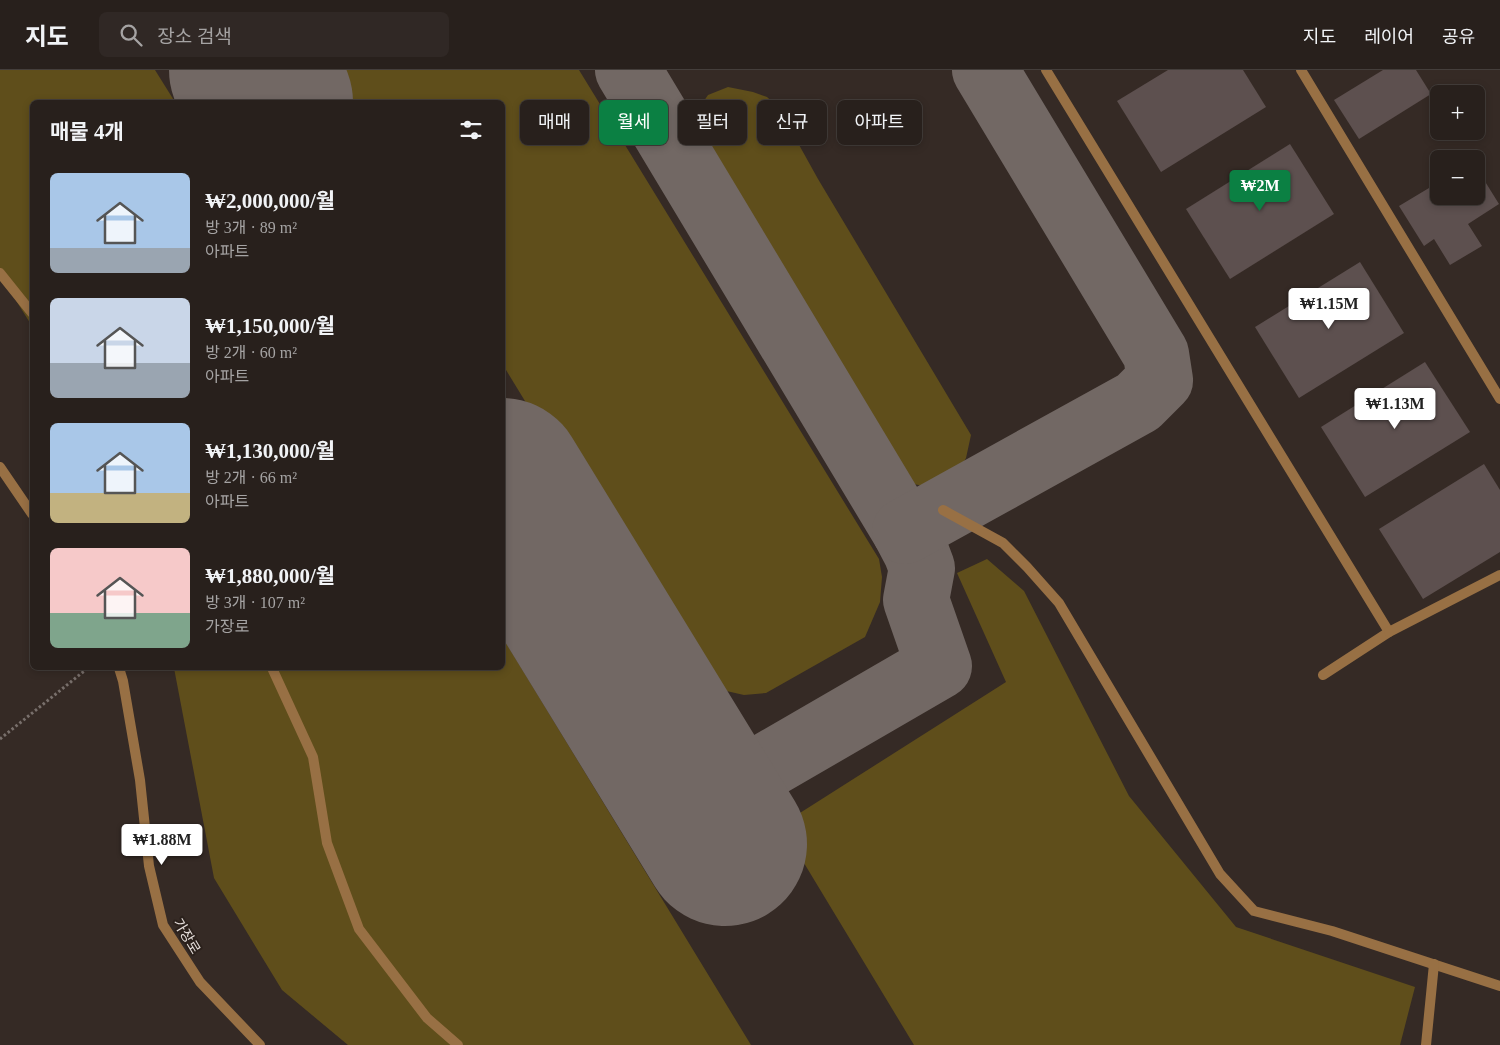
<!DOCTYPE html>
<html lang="ko">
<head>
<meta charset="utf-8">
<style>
  :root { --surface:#28201c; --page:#302825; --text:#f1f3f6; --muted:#a5a3a3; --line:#443e3b; --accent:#0b8043 }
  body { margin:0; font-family:"Times New Roman","Noto Sans KR",serif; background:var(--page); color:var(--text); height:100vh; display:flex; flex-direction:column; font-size:19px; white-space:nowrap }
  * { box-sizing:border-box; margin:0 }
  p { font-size:16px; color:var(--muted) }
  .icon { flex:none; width:28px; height:28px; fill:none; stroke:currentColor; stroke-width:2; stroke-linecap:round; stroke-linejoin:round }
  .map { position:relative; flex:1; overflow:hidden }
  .sheet { position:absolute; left:30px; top:30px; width:475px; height:570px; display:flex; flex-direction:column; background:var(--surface); border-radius:8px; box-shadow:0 2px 8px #0003,0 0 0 1px var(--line) }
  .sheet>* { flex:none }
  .hud { position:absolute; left:520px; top:30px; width:475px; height:45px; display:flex; gap:10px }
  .fabs { position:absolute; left:1430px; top:15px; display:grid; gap:10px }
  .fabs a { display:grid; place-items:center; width:55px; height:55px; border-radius:8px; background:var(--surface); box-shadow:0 2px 8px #0003,0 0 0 1px var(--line); font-size:25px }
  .price { position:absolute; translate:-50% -42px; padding:0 11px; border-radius:5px; background:#fff; color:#222; font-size:16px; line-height:32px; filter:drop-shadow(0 1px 2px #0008) }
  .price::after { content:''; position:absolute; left:50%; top:30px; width:15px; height:11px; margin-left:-8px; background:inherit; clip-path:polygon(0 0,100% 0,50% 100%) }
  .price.current { background:var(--accent); color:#fff }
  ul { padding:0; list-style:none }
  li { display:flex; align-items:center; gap:15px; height:125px; padding:0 20px }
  li span { display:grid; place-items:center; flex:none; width:140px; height:100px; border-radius:8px; color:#555 }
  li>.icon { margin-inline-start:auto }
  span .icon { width:60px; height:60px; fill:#fffc; stroke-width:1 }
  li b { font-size:21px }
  h2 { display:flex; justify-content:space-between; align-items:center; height:60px; padding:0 20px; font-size:21px }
  .tag { padding:0 18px; border-radius:8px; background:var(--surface); box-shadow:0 2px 8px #0003,0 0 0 1px var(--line); font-size:18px; line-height:45px }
  .tag.current { background:var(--accent); color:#fff }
  header { display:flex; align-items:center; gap:30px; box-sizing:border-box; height:70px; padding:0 25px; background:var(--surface); border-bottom:1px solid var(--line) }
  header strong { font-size:24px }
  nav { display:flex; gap:28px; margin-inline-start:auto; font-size:18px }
  .search { width:350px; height:45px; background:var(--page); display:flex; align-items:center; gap:12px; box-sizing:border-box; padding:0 18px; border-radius:8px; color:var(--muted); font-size:19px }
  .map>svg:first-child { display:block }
  .green { fill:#5f4e1b }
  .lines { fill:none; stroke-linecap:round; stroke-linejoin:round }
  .taxiway { stroke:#726864; stroke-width:66 }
  .runway { stroke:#726864; stroke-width:164 }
  .building { fill:#5d504f }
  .path { stroke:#786f6b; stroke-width:3; stroke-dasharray:2.5 2.5; stroke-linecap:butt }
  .service { stroke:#987044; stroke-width:10 }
  .minor { stroke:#987044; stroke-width:10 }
  .tertiary { stroke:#987044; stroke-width:10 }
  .labels { text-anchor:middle; stroke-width:4; stroke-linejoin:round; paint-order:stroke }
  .street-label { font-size:14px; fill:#e7e0dd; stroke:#2b211c }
</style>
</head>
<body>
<header>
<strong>지도</strong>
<div class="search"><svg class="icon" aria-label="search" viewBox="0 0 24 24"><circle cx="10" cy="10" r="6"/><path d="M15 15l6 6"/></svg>장소 검색</div>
<nav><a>지도</a><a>레이어</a><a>공유</a></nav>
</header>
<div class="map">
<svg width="1500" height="975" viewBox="0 0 1500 975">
  <rect width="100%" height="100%" fill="#352a25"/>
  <g class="green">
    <path d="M0,0H155L175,32H32V256L0,205Z"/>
    <path d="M322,0H579L879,489L882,507L880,532L865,567L766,623L744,625L722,620L693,606L503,295L502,32H342Z"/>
    <path d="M728,17L753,22L767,27L778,37L818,109L971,365L966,388L957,404L931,418L910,413L699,77L691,50L708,25Z"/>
    <path d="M987,489L1024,521L1129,726L1236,857L1415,917L1400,975H914L781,755L1006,612L957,503Z"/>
    <path d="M503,568L751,975H348L282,920L214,808L174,598H502Z"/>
  </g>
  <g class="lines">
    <g class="taxiway">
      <path d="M628,0L905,461L916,482L922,498L916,530L939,596L701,734"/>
      <path d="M905,461L1138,332L1160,310L1156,284L985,0"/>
    </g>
    <g class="runway">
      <path d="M251,0L271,32"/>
      <path d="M502,410L725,774"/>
    </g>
  </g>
  <g class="building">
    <path d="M1168,0H1243L1266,37L1161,102L1117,31Z"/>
    <path d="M1383,0H1416L1431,24L1359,69L1334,30Z"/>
    <path d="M1290,74L1334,144L1230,209L1186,139Z"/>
    <path d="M1476,97L1499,134L1468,154L1482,176L1450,195L1434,169L1424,176L1399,136L1439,112V126H1476Z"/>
    <path d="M1360,192L1404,263L1299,328L1255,257Z"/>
    <path d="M1425,292L1470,362L1365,427L1321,357Z"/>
    <path d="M1484,394L1500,420V482L1423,529L1379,459Z"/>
  </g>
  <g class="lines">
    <path class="path" d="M0,669L88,598"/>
    <g class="service">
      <path d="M1046,0L1389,562L1323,605"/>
      <path d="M0,203L32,243"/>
      <path d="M943,440L1003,473L1027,497L1059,533L1220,804L1254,841L1332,861L1500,916"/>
      <path d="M1389,562L1500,505"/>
      <path d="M272,598L313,687L327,773L359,859L427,948L458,975"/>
      <path d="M1426,975L1434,894"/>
    </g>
    <path class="minor" d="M1301,0L1500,329"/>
    <g class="tertiary">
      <path d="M0,397L32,444"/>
      <path d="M119,598L123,611L140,710L149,796L163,855L200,912L260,975"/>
    </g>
  </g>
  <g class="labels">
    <g class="street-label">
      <text transform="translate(187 866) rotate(59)" y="5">가장로</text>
    </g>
  </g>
</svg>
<div class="fabs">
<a>+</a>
<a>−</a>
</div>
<b class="price current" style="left:1260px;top:142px">₩2M</b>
<b class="price" style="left:1329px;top:260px">₩1.15M</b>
<b class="price" style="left:1395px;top:360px">₩1.13M</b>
<b class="price" style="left:162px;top:796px">₩1.88M</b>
<div class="hud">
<a class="tag">매매</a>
<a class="tag current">월세</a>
<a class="tag">필터</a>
<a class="tag">신규</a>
<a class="tag">아파트</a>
</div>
<section class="sheet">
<h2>매물 4개<svg class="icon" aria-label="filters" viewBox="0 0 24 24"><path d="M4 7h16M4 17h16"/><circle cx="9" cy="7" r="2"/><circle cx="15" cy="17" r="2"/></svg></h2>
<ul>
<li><span style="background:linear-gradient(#a9c7e8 75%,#9aa5b1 0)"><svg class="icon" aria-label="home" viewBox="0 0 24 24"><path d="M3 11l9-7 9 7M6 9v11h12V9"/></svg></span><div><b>₩2,000,000/월</b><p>방 3개 · 89 m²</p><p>아파트</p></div></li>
<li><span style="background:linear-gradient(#c9d6e8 65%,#9aa5b1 0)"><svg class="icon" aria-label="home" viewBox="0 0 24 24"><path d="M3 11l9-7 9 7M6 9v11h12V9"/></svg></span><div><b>₩1,150,000/월</b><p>방 2개 · 60 m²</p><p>아파트</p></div></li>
<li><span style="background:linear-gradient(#a9c7e8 70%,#c2b280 0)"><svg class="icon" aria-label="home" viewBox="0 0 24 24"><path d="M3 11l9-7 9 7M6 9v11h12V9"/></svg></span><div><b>₩1,130,000/월</b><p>방 2개 · 66 m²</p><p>아파트</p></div></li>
<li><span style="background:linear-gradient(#f6c9c9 65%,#7fa58c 0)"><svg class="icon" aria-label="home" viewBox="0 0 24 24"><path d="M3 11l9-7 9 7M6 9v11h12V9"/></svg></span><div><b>₩1,880,000/월</b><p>방 3개 · 107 m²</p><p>가장로</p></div></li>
</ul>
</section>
</div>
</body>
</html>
